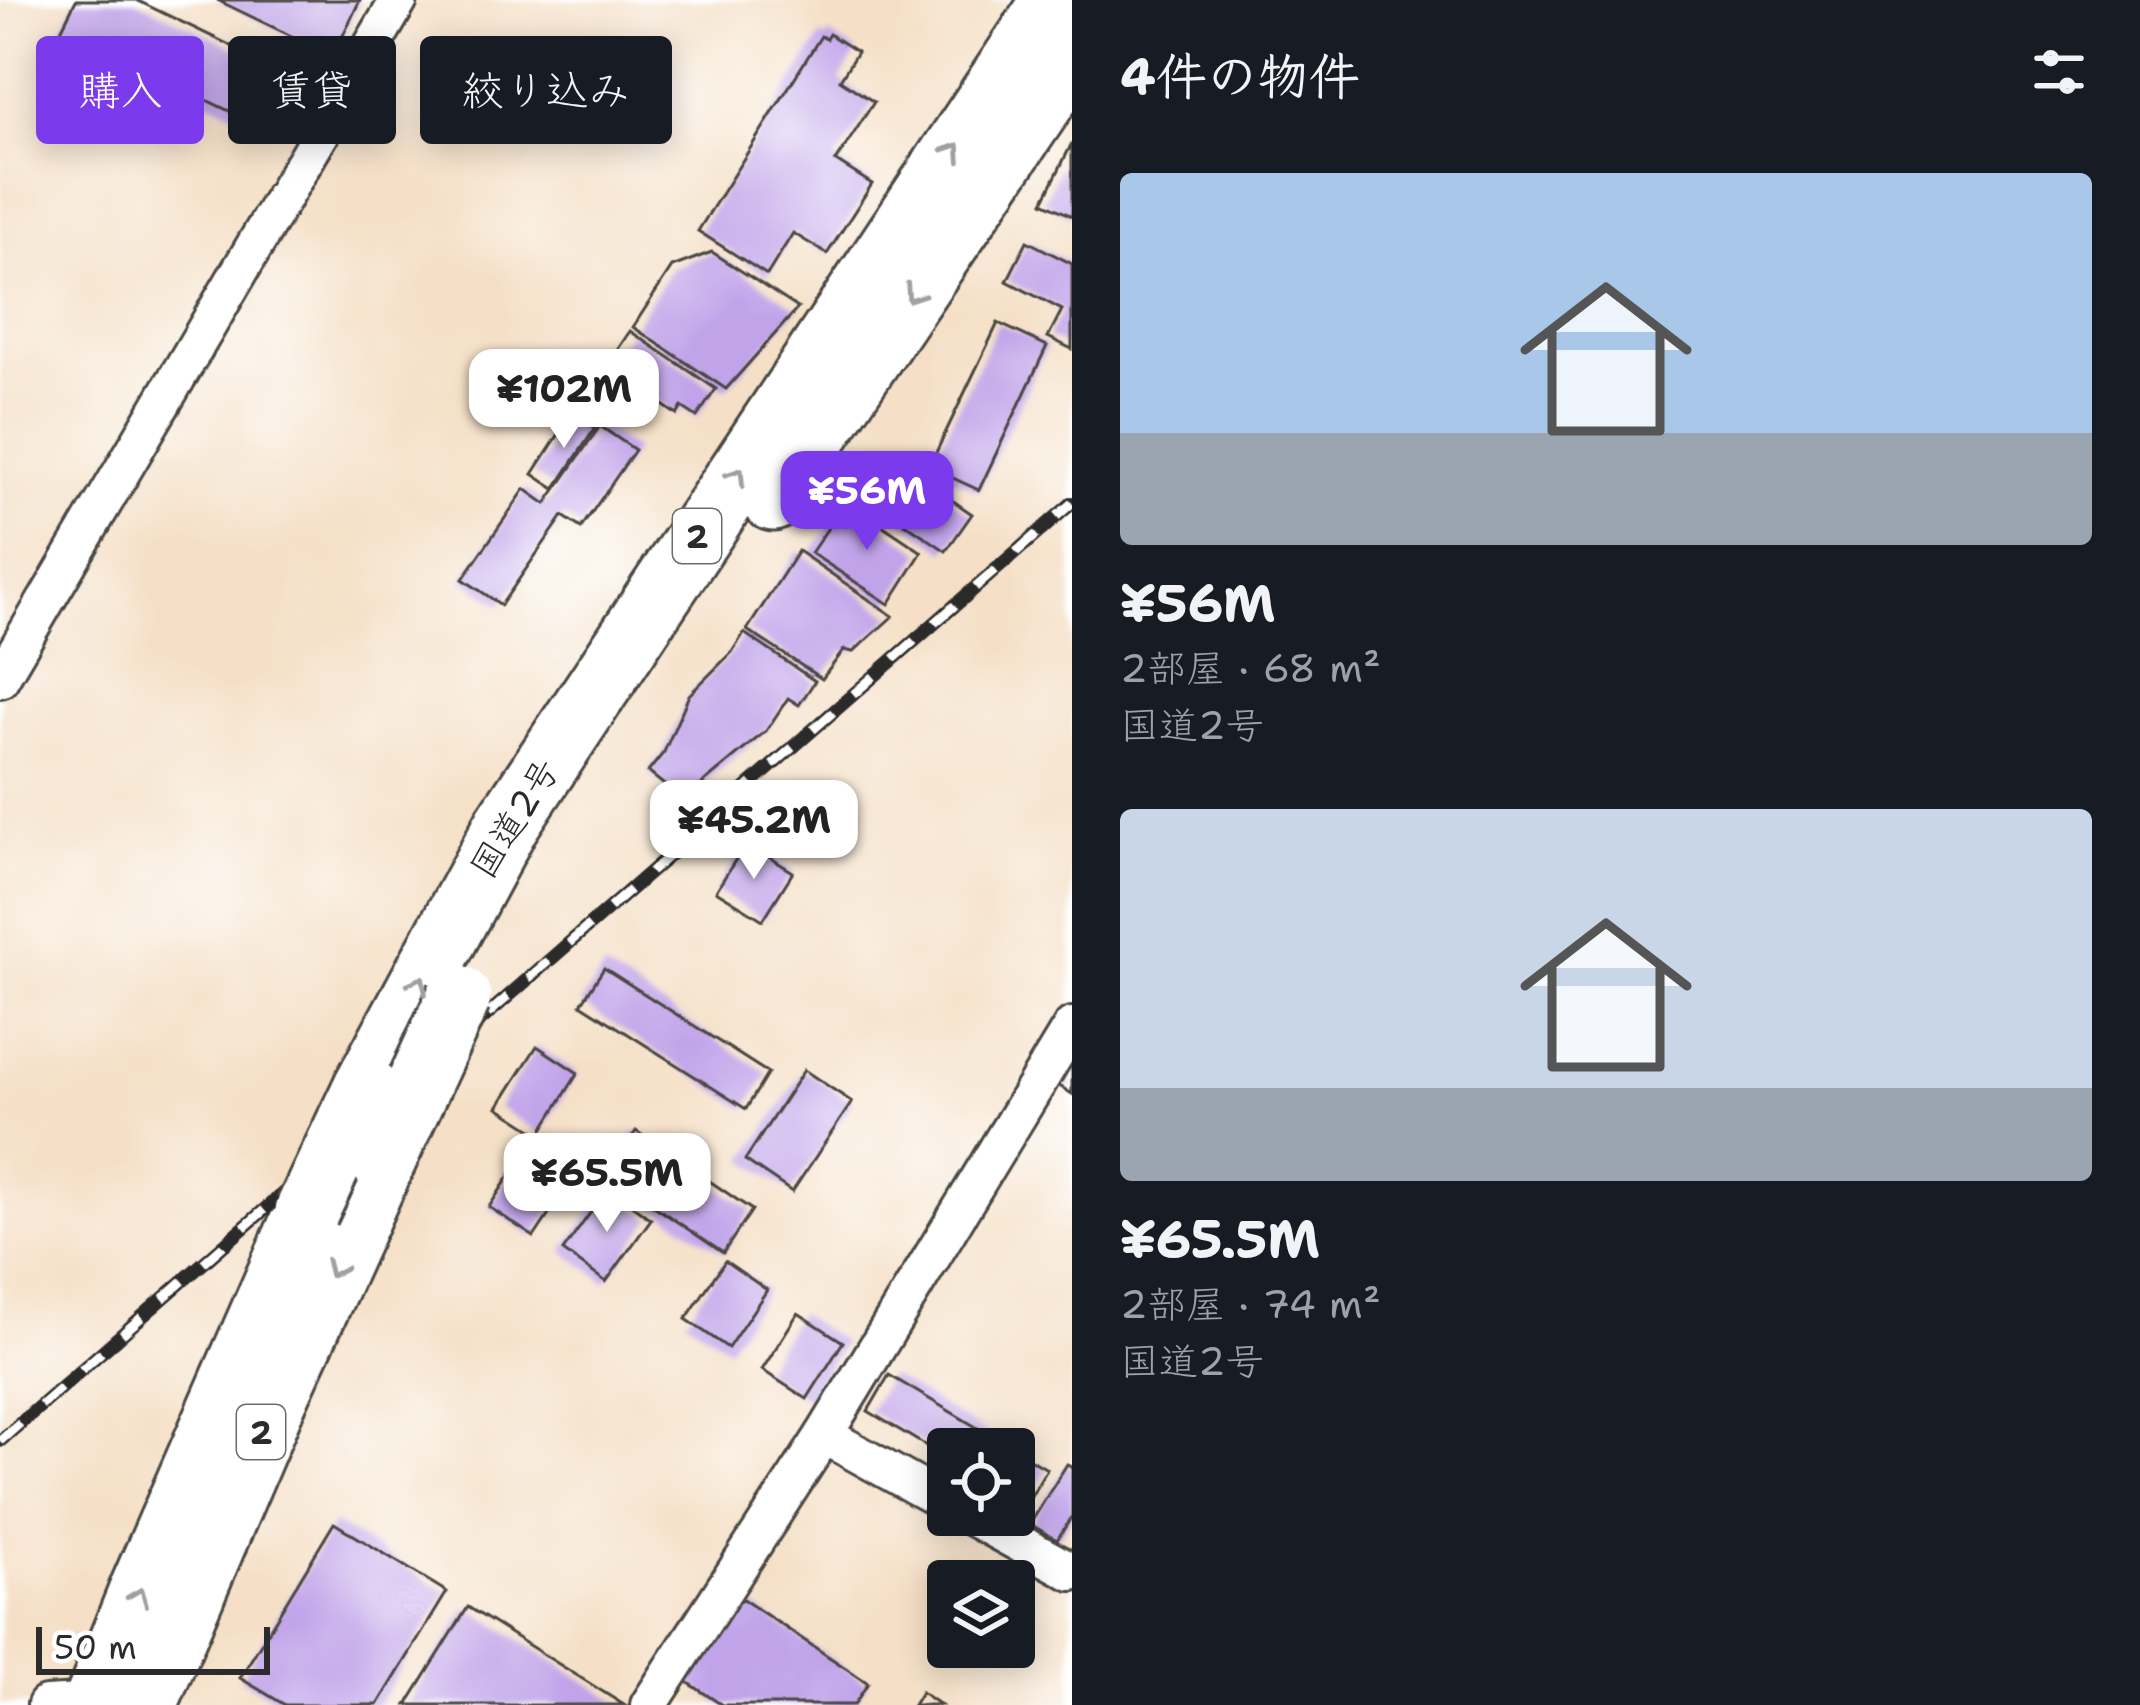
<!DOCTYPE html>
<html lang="ja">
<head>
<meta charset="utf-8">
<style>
  :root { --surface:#171b24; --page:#20242c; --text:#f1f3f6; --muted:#9ea1a6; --accent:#7c3aed }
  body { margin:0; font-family:"Shantell Sans","Klee One",sans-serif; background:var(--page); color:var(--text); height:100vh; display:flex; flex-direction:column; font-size:45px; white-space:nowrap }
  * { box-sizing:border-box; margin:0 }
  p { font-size:39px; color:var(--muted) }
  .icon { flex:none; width:66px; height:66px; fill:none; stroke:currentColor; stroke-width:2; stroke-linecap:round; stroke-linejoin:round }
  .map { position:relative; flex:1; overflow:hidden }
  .sheet { display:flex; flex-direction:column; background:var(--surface); width:1068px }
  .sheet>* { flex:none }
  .hud { position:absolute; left:36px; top:36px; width:855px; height:108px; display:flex; gap:24px }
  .tools { position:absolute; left:927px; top:1428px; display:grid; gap:24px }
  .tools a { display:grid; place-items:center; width:108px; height:108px; border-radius:12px; background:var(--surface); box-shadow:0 6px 30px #0003; font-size:60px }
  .scale { position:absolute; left:36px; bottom:30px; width:234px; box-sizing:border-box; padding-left:12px; border:6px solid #2b2b2b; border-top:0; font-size:33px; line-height:42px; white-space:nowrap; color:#2b2b2b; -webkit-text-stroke:9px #fff; paint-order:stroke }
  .price { position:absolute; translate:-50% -102px; padding:0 27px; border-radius:24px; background:#fff; color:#222; font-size:39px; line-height:78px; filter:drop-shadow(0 3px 6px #0008) }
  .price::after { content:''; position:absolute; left:50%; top:72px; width:36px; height:27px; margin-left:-18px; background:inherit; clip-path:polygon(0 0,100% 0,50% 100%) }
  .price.on { background:var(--accent); color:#fff }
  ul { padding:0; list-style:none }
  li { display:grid; align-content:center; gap:24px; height:636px; padding:0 48px }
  li span { display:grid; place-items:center; height:372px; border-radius:12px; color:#555 }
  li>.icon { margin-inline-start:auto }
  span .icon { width:216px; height:216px; fill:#fffc; stroke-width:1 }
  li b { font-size:51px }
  h2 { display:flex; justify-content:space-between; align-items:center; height:144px; padding:0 48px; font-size:51px }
  .tag { padding:0 42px; border-radius:12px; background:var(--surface); box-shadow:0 6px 30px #0003; font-size:42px; line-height:108px }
  .tag.on { background:var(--accent); color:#fff }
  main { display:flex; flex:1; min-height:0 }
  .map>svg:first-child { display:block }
  .building { fill:#c0a3e9 }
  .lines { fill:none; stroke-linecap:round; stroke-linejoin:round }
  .minor-casing { stroke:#494642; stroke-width:42 }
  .trunk-casing { stroke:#494642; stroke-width:69 }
  .minor { stroke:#fff; stroke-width:36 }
  .trunk { stroke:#fff; stroke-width:63 }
  .rail-casing { stroke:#2b2b2b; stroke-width:14 }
  .rail { stroke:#fff; stroke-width:9; stroke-dasharray:27; stroke-linecap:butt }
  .trunk-bridge-casing { stroke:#494642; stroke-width:69; stroke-linecap:butt }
  .trunk-bridge { stroke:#fff; stroke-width:63 }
  .oneway { stroke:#a0a0a0 }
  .labels { text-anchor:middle; stroke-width:9; stroke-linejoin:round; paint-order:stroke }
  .shield { fill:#fff; stroke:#6b6b6b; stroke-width:3 }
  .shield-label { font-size:33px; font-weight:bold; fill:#2b2b2b }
  .street-label { font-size:36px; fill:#2b2b2b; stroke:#fff }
</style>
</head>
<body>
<main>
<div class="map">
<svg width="1072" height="1705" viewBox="0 0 1072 1705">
  <rect width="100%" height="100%" fill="#fff"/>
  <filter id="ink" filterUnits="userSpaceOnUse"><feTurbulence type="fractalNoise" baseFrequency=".00833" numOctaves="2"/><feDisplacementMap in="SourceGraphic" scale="24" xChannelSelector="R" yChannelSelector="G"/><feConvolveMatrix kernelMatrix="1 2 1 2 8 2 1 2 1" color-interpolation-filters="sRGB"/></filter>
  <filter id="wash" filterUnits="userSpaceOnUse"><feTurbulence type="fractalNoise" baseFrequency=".004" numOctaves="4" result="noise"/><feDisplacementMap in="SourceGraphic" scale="48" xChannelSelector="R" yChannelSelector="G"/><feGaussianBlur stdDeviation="2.7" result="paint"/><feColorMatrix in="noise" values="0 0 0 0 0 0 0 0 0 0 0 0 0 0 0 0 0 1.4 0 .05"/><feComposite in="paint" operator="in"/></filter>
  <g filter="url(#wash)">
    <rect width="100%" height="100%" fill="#f5e0c7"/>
    <g id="blocks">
      <g class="building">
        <path d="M76,0H136L298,78L273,132L61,30Z"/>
        <path d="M217,0H360L333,56Z"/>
        <path d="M829,34L857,52L840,80L874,102L836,161L872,184L827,254L793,233L767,275L698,231L821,36L826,39Z"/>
        <path d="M1072,143V216L1043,202Z"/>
        <path d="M1027,241L1072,264V349L1048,337L1062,310L1007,281Z"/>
        <path d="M712,252L798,308L726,389L633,327L672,267Z"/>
        <path d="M998,323L1047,346L979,490L929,467Z"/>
        <path d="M630,331L716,389L697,417L682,407L677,415L647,394L635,412L594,385Z"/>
        <path d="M572,414L595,428L555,489L533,474Z"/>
        <path d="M600,426L635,450L581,528L563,516L501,605L463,579L525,489L546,504Z"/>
        <path d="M901,465L972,514L946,551L875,503Z"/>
        <path d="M846,501L922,552L889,604L811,553Z"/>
        <path d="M798,551L893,616L853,652L844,650L822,679L747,630Z"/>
        <path d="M744,633L815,681L799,705L788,698L766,731L683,800L648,772L664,752L689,695L732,652Z"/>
        <path d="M746,843L793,872L763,920L716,891Z"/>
        <path d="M604,968L768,1073L746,1109L581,1004Z"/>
        <path d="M537,1046L578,1073L540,1134L498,1107Z"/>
        <path d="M1072,1061V1094L1058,1085Z"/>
        <path d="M804,1070L852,1102L792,1192L745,1160Z"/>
        <path d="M636,1131L752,1210L723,1253L607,1174Z"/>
        <path d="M533,1140L578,1171L534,1237L489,1207Z"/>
        <path d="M608,1188L651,1219L606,1282L563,1251Z"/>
        <path d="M725,1261L767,1290L728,1348L686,1319Z"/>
        <path d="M798,1313L843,1342L807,1399L762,1370Z"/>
        <path d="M889,1375L1013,1449H948V1459L868,1411Z"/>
        <path d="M1014,1450L1047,1469L1026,1505L1014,1498Z"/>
        <path d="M1067,1464L1072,1467V1516L1057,1540L1030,1524Z"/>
        <path d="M334,1523L447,1592L378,1705H285L240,1678Z"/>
        <path d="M738,1596L868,1683L854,1705H722L683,1679Z"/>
        <path d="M468,1607L624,1705H407Z"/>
        <path d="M921,1692L940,1705H913Z"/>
      </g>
    </g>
  </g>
  <g filter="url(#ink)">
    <use href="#blocks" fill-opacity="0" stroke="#494642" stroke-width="3"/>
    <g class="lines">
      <g class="minor-casing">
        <g id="minor">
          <path d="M0,679L399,0"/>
          <path d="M824,1435L948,1504"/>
          <path d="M968,1515L1072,1572"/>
          <path d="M46,1705L96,1702L103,1705"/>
          <path d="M649,1705L824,1435L1072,1026"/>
        </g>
      </g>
      <g class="trunk-casing">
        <g id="trunk">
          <path d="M773,499L1072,58"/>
          <path d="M365,1088L507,824L1055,0"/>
          <path d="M95,1705L143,1586L307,1211"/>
          <path d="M145,1705L273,1404L383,1162"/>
        </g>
      </g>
      <use href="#minor" class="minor"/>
      <use href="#trunk" class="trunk"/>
      <g class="rail-casing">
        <path id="rail" d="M0,1441L1072,503"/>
      </g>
      <use href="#rail" class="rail"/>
      <g class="trunk-bridge-casing">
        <g id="trunk-bridge">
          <path d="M383,1162L459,997"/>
          <path d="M307,1211L365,1088"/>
        </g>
      </g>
      <use href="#trunk-bridge" class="trunk-bridge"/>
    </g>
    <defs><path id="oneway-chevron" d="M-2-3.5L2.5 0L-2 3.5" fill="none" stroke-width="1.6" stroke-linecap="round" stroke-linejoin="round" transform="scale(3)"/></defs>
    <g class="oneway">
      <use href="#oneway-chevron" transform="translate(954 151) rotate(-56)"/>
      <use href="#oneway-chevron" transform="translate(913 294) rotate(124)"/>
      <use href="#oneway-chevron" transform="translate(737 476) rotate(-57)"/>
      <use href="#oneway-chevron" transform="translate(419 984) rotate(-62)"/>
      <use href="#oneway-chevron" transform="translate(334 1269) rotate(114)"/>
      <use href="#oneway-chevron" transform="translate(139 1596) rotate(-68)"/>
    </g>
  </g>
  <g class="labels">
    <g class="shield">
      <rect x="673" y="509" width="48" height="54" rx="9"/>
      <rect x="237" y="1405" width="48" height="54" rx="9"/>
    </g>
    <g class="shield-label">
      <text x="697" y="548">2</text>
      <text x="261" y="1444">2</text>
    </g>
    <g class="street-label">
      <text transform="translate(514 818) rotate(-58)" y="13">国道2号</text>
    </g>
  </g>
</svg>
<div class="tools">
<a><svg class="icon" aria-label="locate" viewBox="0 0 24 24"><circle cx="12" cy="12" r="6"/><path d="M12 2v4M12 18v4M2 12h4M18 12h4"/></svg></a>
<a><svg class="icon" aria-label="layers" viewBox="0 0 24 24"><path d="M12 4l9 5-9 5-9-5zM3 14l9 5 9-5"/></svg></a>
</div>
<div class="scale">50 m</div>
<b class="price" style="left:564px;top:451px">¥102M</b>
<b class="price on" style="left:867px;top:553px">¥56M</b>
<b class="price" style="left:754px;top:882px">¥45.2M</b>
<b class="price" style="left:607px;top:1235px">¥65.5M</b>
<div class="hud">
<a class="tag on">購入</a>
<a class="tag">賃貸</a>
<a class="tag">絞り込み</a>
</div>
</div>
<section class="sheet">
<h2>4件の物件<svg class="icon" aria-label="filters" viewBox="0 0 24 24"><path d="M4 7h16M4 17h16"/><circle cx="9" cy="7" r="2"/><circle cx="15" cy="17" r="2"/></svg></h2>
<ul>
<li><span style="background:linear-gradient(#a9c7e8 70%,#9aa5b1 0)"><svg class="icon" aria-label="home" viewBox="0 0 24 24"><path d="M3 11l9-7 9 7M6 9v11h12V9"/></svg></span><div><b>¥56M</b><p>2部屋 · 68 m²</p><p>国道2号</p></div></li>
<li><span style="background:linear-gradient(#c9d6e8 75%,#9aa5b1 0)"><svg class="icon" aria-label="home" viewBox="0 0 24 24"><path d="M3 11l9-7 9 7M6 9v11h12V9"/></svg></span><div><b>¥65.5M</b><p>2部屋 · 74 m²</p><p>国道2号</p></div></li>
</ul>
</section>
</main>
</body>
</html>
